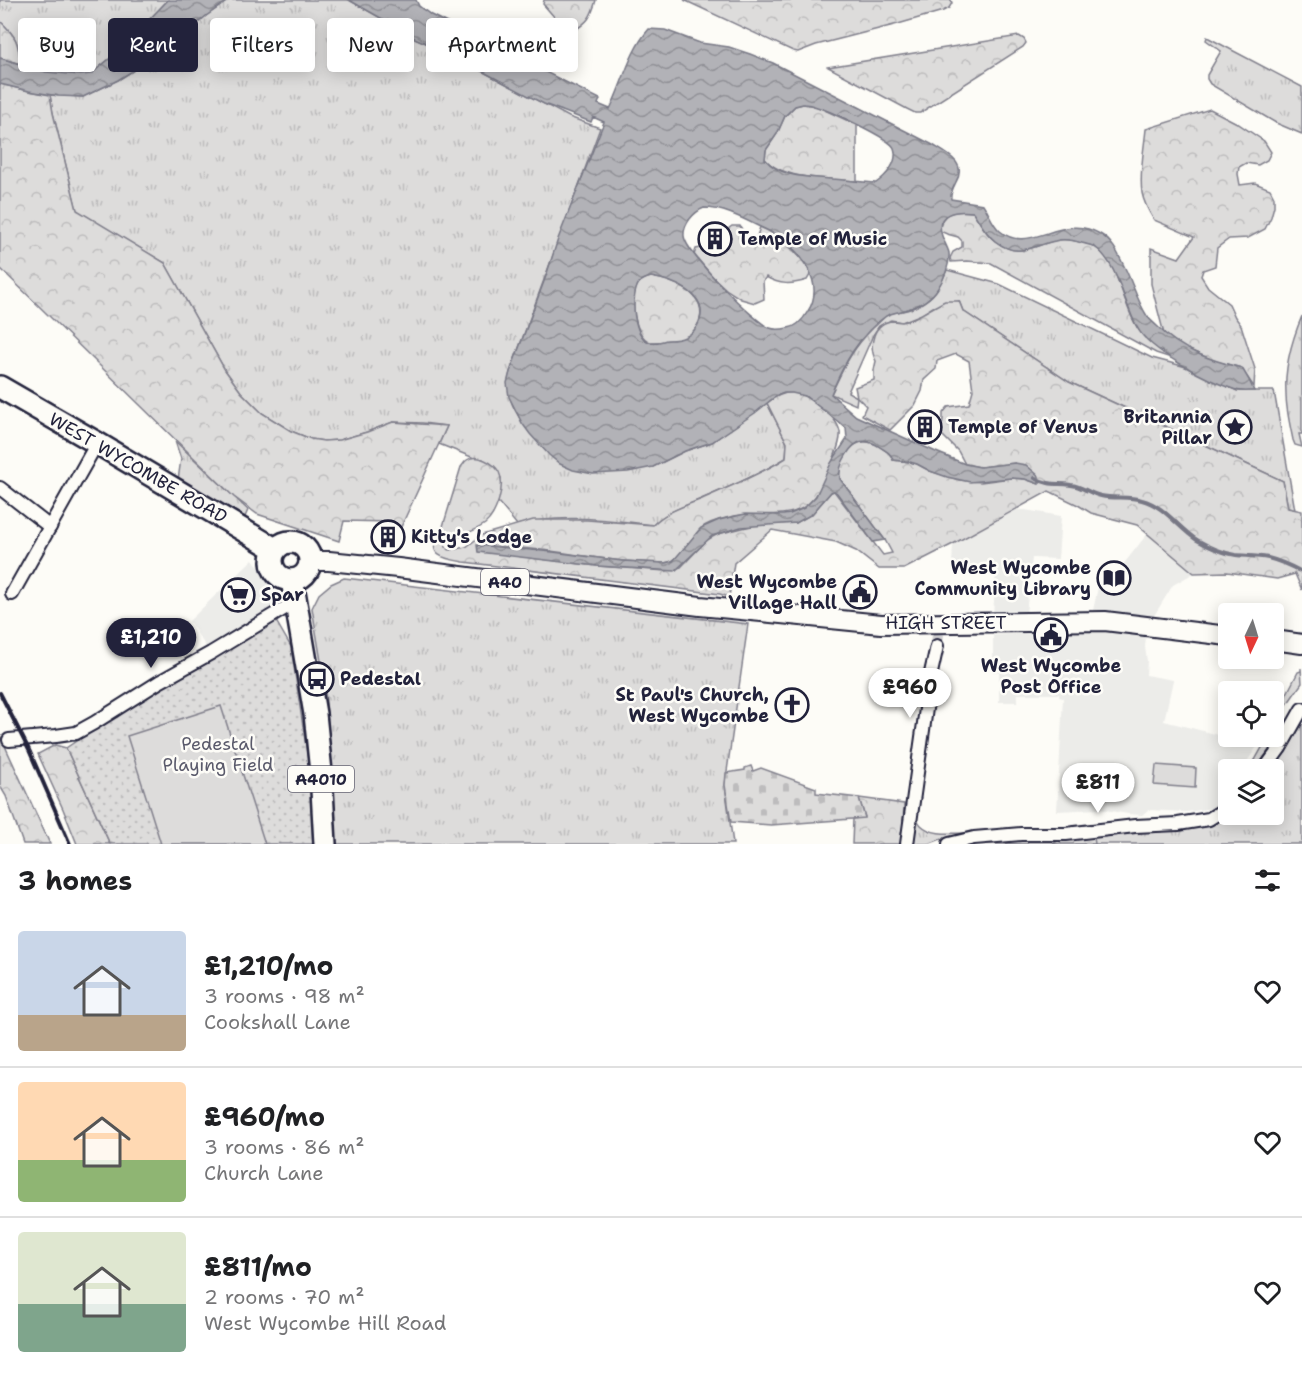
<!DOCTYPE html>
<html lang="en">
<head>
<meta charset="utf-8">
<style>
  :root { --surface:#fff; --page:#f6f6f6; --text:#202124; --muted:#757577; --line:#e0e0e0; --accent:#22223b }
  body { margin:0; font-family:"Shantell Sans",sans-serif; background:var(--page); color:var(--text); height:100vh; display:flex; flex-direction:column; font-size:22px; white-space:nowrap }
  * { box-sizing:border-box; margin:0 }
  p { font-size:20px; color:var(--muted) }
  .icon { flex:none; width:33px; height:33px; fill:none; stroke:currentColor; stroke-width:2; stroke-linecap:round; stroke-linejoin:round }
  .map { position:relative; height:844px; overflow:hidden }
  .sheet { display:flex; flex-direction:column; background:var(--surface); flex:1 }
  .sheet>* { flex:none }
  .guide { position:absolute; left:18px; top:18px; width:600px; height:54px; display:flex; gap:12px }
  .needle { width:39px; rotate:184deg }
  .buttons { position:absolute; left:1218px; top:603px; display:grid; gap:12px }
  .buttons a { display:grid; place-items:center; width:66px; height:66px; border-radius:6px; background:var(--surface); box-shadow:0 3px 15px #0003; font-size:30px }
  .price { position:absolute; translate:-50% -51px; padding:0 14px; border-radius:21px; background:#fff; color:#222; font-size:20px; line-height:39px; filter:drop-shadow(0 2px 3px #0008) }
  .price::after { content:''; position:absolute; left:50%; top:36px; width:18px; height:14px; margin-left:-9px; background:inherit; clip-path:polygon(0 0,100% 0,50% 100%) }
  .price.current { background:var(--accent); color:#fff }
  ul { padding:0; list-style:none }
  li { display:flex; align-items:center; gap:18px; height:150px; padding:0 18px }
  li+li { border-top:2px solid var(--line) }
  li span { display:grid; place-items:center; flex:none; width:168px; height:120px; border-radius:6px; color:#555 }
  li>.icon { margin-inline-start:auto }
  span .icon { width:72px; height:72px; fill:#fffc; stroke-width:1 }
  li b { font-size:26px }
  h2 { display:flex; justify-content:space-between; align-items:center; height:72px; padding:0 18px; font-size:26px }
  .chip { padding:0 21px; border-radius:6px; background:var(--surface); box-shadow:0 3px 15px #0003; font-size:21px; line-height:54px }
  .chip.current { background:var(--accent); color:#fff }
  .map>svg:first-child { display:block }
  .built { fill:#ecece9 }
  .grass { fill:url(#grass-tufts); stroke:#807f8b; stroke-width:1.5 }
  .forest { fill:url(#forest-crowns); stroke:#807f8b; stroke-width:1.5 }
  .cemetery { fill:url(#cemetery-stones); stroke:#807f8b; stroke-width:1.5 }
  .park { fill:url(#park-dots); stroke:#807f8b; stroke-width:1.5 }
  .pitch { fill:#dddcdb; stroke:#807f8b; stroke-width:1.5 }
  .water { fill:url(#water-waves); stroke:#787885; stroke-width:1.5; fill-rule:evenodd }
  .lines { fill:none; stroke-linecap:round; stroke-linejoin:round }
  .stream { stroke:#787885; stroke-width:4 }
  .street-tunnel { stroke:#d1d0d1; stroke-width:12; stroke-dasharray:12 6; stroke-linecap:butt }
  .street-casing { stroke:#22223b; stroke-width:16 }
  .primary-casing { stroke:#22223b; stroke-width:22 }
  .highway-casing { stroke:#22223b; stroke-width:26 }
  .street { stroke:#fdfcf7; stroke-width:12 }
  .primary { stroke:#fdfcf7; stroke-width:18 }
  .highway { stroke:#fdfcf7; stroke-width:21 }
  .rail { stroke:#22223b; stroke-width:4 }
  .labels { text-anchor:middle; stroke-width:5; stroke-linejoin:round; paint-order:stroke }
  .shield { fill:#fdfcf7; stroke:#646373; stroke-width:1.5 }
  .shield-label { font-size:16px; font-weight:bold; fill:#22223b }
  .poi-label { font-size:18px; font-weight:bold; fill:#22223b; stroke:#fdfcf7; text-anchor:start }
  .street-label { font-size:18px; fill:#22223b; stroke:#fdfcf7 }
  .park-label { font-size:18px; fill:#5a5a6b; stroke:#fdfcf7 }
</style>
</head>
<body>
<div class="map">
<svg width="1302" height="844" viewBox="0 0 1302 844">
  <defs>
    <pattern id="grass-tufts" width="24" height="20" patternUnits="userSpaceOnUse" patternTransform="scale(1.5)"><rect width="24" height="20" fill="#dddcdb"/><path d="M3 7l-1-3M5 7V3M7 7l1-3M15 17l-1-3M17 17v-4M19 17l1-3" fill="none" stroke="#bdbcbd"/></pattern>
    <pattern id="forest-crowns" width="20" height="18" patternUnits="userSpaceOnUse" patternTransform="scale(1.5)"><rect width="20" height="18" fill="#dddcdb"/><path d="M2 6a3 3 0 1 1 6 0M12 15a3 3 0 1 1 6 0" fill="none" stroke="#bdbcbd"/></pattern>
    <pattern id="cemetery-stones" width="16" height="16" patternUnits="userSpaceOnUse" patternTransform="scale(1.5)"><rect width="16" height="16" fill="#dddcdb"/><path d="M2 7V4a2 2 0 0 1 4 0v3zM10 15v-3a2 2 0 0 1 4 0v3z" fill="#bdbcbd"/></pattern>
    <pattern id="park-dots" width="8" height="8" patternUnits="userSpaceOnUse" patternTransform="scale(1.5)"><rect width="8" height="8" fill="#dddcdb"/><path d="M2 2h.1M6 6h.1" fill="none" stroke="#bdbcbd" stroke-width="1.8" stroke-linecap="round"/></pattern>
    <pattern id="water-waves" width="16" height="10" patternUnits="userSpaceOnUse" patternTransform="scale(1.5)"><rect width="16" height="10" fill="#b2b2b7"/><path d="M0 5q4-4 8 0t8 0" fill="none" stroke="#909096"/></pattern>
  </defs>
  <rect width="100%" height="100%" fill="#fdfcf7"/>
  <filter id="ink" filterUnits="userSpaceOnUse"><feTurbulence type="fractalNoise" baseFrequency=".0167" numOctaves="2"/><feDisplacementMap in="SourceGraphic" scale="12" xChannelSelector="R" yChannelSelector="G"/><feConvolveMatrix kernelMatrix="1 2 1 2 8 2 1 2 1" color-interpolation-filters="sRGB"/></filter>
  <g filter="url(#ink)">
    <g class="built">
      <path d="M1016,510H1025L1061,516L1058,559L1032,558L1026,614L993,616L996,568L952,564L953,544Z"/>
      <path d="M1148,533L1194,573L1173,585L1152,619L1126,614L1092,615L1103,564L1116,571L1120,565L1122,566Z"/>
      <path d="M253,559L272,587L277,598L276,605L270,612L208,650L189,621Z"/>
      <path d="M1098,628L1146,636L1145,647L1147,661L1146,675L1173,680L1164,721L1258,745L1242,769L1228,770V791L1220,803L1212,808L1194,811L1186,812L1148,810L1142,815L1128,814L1099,809L1057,811L1063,698L1059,697V694H1018L1017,702H999V672H993V635L1054,632Z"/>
    </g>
    <g class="grass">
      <path d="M0,0H168L119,51L91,74L82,75L46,72L21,64C18,42 17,37 0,21Z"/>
      <path d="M229,0H349L388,22L394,32H402L442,50L569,117L600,128L510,372C504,397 516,414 531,434L653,467L685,451L712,442L767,403L787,443L786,458C760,474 734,485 706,497C688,505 666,511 653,525C612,520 556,513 517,525L498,502L501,478L483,459L474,458L439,444L447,426L423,423L393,422L367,432L339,440L324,441L311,439L291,431L262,413L241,392L225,370L165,263L77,211L53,113L50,95L83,97L118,80L166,50L206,16Z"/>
      <path d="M1207,37L1302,87V134L1276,123L1210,84L1207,79V75L1221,51L1206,40Z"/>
      <path d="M947,270L999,284L1152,358L1190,368L1237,391H1274L1295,510L1288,508L1283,481L1069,382L963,311L959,301L933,307L922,314L902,322L891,320L879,326L873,335L848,392L857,397L856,405L831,394C844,367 851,350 873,328C878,324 882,319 887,315C894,311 902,312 910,309C930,302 939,289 947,270Z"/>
      <path d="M1302,316V434H1299L1302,447L1295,445L1293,440C1290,425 1286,409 1286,394C1284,367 1292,340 1302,316Z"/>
      <path d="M175,441L248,510L245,517L178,480L181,459Z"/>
      <path d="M344,578L748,624L725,785L733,844H335L334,797L324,679L312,608L319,594L331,584Z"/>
      <path d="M1301,668L1302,683L1281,713L1278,711L1279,709L1298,672L1301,671Z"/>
      <path d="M1302,715V844H968L998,841L1094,837L1194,827L1228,810V814H1274V770L1267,769Z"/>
      <path d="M1277,720L1283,724L1282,731L1256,769H1247L1255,760L1268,737L1274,736V727Z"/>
      <path d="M913,811C915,815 918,822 921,825C932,836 952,833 966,833V835L944,841L941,839L928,844H910Z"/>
    </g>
    <g class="forest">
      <path d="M544,0H596C591,18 588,22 572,32L562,26L543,4Z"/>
      <path d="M684,0H951L952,3L949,8L943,11L898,24L816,45L798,52L793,51Z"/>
      <path d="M0,21C17,37 18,42 21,64L0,58Z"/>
      <path d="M1019,36L1024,39L1026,43L1023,47L920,113H915L907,109L828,67Z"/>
      <path d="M0,84L29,91L50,95L53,113L77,210L165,263L225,370L241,392L262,413L291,431L311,439L324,441L339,440L367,432L393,422L447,426L401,527L392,522L344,521L339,541L257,514L234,497L0,268Z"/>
      <path d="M803,104L816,106L857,125V181C831,179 782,180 765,159L766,150L777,134L785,116L795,106Z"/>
      <path d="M1210,109L1237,123L1264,141L1271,152L1267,160L1258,165L1246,163L1239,167L1238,174L1240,185L1255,183L1270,189L1274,197V206L1271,217L1265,229L1248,238L1229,239L1217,248L1215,266L1203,270L1201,276L1208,287L1229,304L1235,317L1241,325L1255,369L1254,387L1241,368L1215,361L1187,349L1185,353L1171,358L1156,353L991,263L967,261L951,262L950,258L953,252L962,247V241L958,237L947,234L940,231C940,210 957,210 973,212C980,222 985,234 995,241C1020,260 1033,245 1057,240C1064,239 1072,240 1080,242C1084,243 1089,244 1093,246C1122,262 1122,314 1145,338L1164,334L1151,284V248L1179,258L1194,237L1154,220C1149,212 1144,203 1142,193C1139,173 1144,150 1146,129Z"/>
      <path d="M732,226H740L743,231L745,243H751L757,236L760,227C783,237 798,252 811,273L807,280C791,285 780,285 766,277L763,281L764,299L755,303L741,299L727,290L713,277L694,255L696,249L706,247L717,253L731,237L728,229Z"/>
      <path d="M651,277C673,280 709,294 699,322C696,329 690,336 683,339C675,341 659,342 650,342C634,335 629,298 638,284C641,280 647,278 651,277Z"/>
      <path d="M945,301H959L963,311L1069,382L1283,481L1288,508L1302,511V590L1295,574L1277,579L1227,572L1194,573L1137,525L1091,513L1078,505L1049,491L953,544L904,569H879L856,551L836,542L772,530L734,563L729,597L720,594L464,562C446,559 423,556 441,533L461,467C463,465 464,462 467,460C477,453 494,463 499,472C506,486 496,515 485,524C474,532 459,536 446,542L445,545L447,549L450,550L466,547L482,535L533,520H587L653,525C665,512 685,506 702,499C731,486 759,475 786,458L787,443L767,403C790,385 803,393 824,410C831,416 838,422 840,432C842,445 826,476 820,489C799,527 764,509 730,517C721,519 707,523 700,529C691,538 682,558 669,562C661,565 651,562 642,562C611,561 581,555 551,551C526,548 502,547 478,545V551L597,566L666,571L681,567L707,540L718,534L755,525L796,523L812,514L831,492L834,491L883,555L892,553L885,540L840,479C838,470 841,464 845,456C853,441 866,438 880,447C886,451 891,453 893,460L910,462L917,464L930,471L959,480L981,482L1011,478L1025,479L1039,484L1015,463L980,467L965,464L958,451L941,434L943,419V413L948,407L969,404L973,390L969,361L956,354L937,361L936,369L924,380L922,391L915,405L890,430L862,415L866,406L857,397L855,387L874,380V370L876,361C868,346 873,322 893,321C893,321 902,322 902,322C915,320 934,306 945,301Z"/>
      <path d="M0,735L50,844H23L6,796L0,786Z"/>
      <path d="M55,745L66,748L110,844H77L63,809L38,754Z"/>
      <path d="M859,798L904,804L902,844H852L853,819L865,817Z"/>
      <path d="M1094,837L1095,844H1052L1062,839Z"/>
    </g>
    <path class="cemetery" d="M751,766L753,771L761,768L816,788V793L859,798L865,818L771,825L731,822L725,785L726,773L745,770V768Z"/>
    <path class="park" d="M276,621L291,647L310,773L313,844H110L66,748L141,697Z"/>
    <g class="pitch">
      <path d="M221,706L265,844H161L127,736Z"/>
      <path d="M1156,765L1196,768L1195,788L1154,785Z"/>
    </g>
    <g class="water">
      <path d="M168,0H229L206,16L166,50L118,80L83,97L58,96L29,91L0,84V58L46,72L81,75L91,74L119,51Z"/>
      <path d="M349,0H416L419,6L431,15L600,99L598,104L610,109C623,83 629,52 649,29L665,30L700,43L729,47L750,54L773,63L931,144C945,153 968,162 956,182C953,188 950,193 951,199L983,204C989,213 992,224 1000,231C1029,256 1062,211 1100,234C1114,242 1119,256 1126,270C1133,285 1138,302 1147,316C1150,320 1154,323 1157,326C1180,350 1210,360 1242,368L1249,380L1254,391C1248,391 1241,392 1236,390C1210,382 1149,351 1137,327C1124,303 1118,264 1095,247C1091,245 1086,244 1082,243C1073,240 1064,238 1055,241C1031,246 1018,259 995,241C985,233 980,222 973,212C955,210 934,213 942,236C944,242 948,248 949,253C950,265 944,279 938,288C932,298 919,306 908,309C901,312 893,312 886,316C859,334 843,366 831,394L856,416L936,452L965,464L980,467L1015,463L1026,465L1039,476V484L1025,479L1011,478L970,482L947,477L930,471L917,464L910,462L893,460C891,453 886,451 880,447C862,435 852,443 843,461C840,467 839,471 840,479L885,540L873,542L837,493L834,491L831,492L812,514L796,523L741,527L712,536L675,571L597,566L478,552L477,545L553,552L622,561L665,563L673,561L701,528L719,520L745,514L783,515L790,514L804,508L816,496L831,463L847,439L846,428L805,396L792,393H784L776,396L755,413L712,442L685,451L653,467L628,472L593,474L573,470L560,464L549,455L530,434L522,423L509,397L507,383L510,372L546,276L558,239L604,122L593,117L591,122L544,104L442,50L403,33L394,32L388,22ZM803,104C807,104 812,105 817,107C830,111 890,138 894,148C899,162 886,176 876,183C861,182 847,180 832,179C810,177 780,178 765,159L766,150L777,134L785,116L795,106ZM704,208C722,208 740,217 756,225C762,228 770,231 776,235C800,250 826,283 808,311C804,318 797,327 788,328C783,329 775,330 770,328C754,322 685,252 684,236C683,224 694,212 704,208ZM651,277C671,280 708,293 700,320C697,328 692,334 685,337C680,340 673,340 667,340C662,341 655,344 649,342C633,337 630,295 639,283C642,280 647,278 651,277Z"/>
    </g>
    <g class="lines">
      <path class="stream" d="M1035,478C1050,486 1056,483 1071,485C1082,486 1090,494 1101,496C1114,499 1128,496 1142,500C1165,506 1178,528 1197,540C1209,547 1222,553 1236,555C1246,556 1257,556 1268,558C1280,561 1291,566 1302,572"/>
      <path class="street-tunnel" d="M937,646L938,633"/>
      <g class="street-casing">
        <g id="street">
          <path d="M0,488L50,527"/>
          <path d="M12,594L97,443"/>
          <path d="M9,740L56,736L76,733L94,723L159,682L211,653L295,602"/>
          <path d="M1264,770L1280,748L1302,709"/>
          <path d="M907,844L931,673L937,646"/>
          <path d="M949,844L974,838L1021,834H1066L1135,826L1178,824L1209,819L1228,807"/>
        </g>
      </g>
      <g class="primary-casing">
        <g id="primary">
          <path d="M310,561H329L398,568L700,606L881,624L1105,621L1228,636"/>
          <path d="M1274,640L1302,644"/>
        </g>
      </g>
      <g class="highway-casing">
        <g id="highway">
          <path d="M0,387L97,443L275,549"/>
          <circle cx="291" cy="561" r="19"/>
          <path d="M292,580L315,714L321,772L325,844"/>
        </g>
      </g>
      <use href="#street" class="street"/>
      <use href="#primary" class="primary"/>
      <use href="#highway" class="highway"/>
      <path class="rail" d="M0,693L29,750L70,844"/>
    </g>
  </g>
  <defs>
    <g id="building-ring" transform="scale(1.725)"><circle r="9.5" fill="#fdfcf7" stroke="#22223b" stroke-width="1.5"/><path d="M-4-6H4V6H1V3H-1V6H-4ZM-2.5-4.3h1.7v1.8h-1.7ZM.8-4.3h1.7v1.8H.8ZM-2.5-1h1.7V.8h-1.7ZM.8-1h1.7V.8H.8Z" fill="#22223b"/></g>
    <g id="sight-ring" transform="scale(1.725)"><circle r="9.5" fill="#fdfcf7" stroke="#22223b" stroke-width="1.5"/><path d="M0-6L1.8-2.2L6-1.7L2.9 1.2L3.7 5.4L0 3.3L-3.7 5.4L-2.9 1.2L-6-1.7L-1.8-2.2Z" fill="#22223b"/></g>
    <g id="library-ring" transform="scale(1.725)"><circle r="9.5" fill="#fdfcf7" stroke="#22223b" stroke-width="1.5"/><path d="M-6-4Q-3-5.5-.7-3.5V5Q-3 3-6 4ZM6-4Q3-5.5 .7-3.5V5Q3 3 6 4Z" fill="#22223b"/></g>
    <g id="civic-ring" transform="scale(1.725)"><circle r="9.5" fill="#fdfcf7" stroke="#22223b" stroke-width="1.5"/><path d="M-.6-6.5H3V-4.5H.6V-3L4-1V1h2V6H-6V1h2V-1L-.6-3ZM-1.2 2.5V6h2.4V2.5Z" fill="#22223b"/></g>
    <g id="supermarket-ring" transform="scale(1.725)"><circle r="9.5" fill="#fdfcf7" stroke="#22223b" stroke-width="1.5"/><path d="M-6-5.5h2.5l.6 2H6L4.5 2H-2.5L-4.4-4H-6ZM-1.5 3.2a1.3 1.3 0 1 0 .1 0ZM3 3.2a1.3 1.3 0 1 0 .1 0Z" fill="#22223b"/></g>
    <g id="bus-ring" transform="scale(1.725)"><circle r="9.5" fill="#fdfcf7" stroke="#22223b" stroke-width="1.5"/><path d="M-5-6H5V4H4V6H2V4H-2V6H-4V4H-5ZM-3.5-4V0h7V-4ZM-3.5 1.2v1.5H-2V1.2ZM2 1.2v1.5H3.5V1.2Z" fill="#22223b"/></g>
    <g id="church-ring" transform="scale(1.725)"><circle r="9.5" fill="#fdfcf7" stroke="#22223b" stroke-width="1.5"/><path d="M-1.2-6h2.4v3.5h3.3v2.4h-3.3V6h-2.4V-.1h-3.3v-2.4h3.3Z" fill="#22223b"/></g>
  </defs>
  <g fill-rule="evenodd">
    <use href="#building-ring" x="715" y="239"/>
    <use href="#building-ring" x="925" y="427"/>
    <use href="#sight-ring" x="1235" y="427"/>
    <use href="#building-ring" x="388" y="537"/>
    <use href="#library-ring" x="1114" y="578"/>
    <use href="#civic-ring" x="860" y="592"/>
    <use href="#supermarket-ring" x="238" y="595"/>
    <use href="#civic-ring" x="1051" y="635"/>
    <use href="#bus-ring" x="317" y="679"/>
    <use href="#church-ring" x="792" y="705"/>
  </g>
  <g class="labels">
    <g class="shield">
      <rect x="481" y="569" width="48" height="26" rx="4.5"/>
      <rect x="288" y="766" width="66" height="26" rx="4.5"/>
    </g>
    <g class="shield-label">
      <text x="505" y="588">A40</text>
      <text x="321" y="785">A4010</text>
    </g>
    <g class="poi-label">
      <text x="738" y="245">Temple of Music</text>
      <text x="1212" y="423" text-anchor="end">Britannia<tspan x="1212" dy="21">Pillar</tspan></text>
      <text x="948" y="433">Temple of Venus</text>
      <text x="411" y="543">Kitty's Lodge</text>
      <text x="1091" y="574" text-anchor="end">West Wycombe<tspan x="1091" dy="21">Community Library</tspan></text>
      <text x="837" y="588" text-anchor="end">West Wycombe<tspan x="837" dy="21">Village Hall</tspan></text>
      <text x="261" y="601">Spar</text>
      <text x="1051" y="672" text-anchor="middle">West Wycombe<tspan x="1051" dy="21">Post Office</tspan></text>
      <text x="340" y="685">Pedestal</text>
      <text x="769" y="701" text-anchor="end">St Paul's Church,<tspan x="769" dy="21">West Wycombe</tspan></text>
    </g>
    <g class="street-label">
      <text transform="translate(138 468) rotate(30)" y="6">WEST WYCOMBE ROAD</text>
      <text x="946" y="629">HIGH STREET</text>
    </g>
    <g class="park-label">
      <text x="218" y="750">Pedestal<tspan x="218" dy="21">Playing Field</tspan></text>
    </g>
  </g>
</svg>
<div class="buttons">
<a><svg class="needle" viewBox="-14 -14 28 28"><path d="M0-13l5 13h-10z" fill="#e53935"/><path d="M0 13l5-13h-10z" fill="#757577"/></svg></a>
<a><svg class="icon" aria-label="locate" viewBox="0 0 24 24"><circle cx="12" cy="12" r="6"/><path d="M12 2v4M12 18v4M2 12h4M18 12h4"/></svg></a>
<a><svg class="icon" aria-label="layers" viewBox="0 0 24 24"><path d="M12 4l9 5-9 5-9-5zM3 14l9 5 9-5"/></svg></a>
</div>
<b class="price current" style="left:151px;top:669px">£1,210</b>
<b class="price" style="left:910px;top:719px">£960</b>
<b class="price" style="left:1098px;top:814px">£811</b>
<div class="guide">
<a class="chip">Buy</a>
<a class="chip current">Rent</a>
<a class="chip">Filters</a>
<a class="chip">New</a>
<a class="chip">Apartment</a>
</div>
</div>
<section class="sheet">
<h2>3 homes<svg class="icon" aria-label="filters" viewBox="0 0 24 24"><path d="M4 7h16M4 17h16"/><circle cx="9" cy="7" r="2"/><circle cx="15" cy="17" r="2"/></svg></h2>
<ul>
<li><span style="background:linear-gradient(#c9d6e8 70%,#b9a48a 0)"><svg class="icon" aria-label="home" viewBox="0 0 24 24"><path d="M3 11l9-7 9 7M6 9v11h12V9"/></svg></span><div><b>£1,210/mo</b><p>3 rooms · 98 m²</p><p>Cookshall Lane</p></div><svg class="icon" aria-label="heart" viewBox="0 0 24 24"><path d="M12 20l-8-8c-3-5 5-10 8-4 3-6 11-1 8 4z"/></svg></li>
<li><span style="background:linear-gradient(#ffd9b3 65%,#8fb573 0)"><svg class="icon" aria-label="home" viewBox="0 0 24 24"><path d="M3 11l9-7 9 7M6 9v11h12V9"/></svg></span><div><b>£960/mo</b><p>3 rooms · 86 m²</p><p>Church Lane</p></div><svg class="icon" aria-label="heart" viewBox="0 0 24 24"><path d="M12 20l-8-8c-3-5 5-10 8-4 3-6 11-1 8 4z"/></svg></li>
<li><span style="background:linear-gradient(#dfe7d0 60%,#7fa58c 0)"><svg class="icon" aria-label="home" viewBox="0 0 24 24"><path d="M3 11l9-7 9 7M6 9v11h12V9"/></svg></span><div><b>£811/mo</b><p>2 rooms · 70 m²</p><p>West Wycombe Hill Road</p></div><svg class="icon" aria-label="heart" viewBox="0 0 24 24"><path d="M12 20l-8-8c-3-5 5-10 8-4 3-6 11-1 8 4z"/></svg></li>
</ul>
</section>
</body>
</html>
